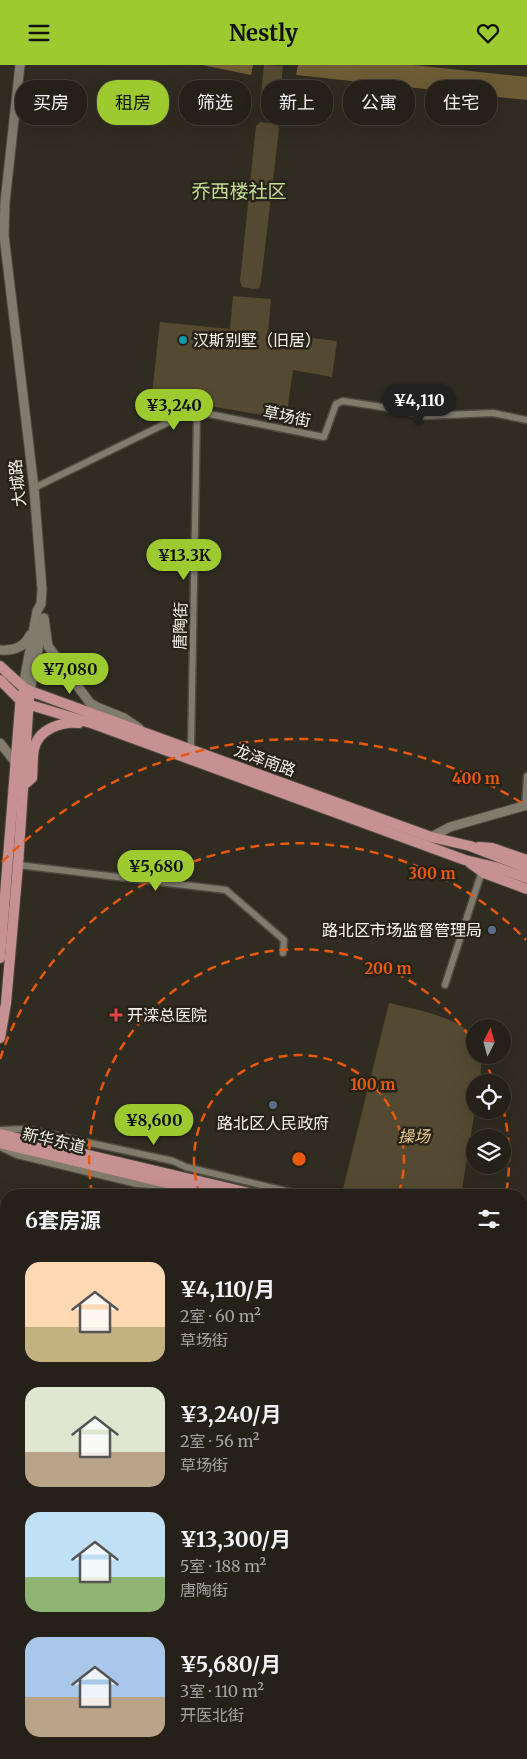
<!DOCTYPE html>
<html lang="zh">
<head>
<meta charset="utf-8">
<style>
  :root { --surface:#252119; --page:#312e26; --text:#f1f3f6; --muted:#a3a3a2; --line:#423e38; --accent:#9dca2f }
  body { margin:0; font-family:Merriweather,"Noto Sans SC",serif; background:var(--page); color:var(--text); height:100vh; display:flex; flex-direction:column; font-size:19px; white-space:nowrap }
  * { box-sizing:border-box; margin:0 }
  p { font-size:16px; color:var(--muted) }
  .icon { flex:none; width:28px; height:28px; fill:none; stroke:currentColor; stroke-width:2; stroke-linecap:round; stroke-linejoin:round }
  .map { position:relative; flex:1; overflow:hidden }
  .side { position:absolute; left:0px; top:1124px; width:528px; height:571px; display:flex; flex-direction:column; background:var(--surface); border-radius:20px 20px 0 0; box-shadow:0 5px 20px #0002,0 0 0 1px var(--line) }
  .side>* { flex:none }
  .hud { position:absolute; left:15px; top:15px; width:498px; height:45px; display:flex; gap:10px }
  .needle { width:32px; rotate:6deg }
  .controls { position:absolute; left:466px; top:954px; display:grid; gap:10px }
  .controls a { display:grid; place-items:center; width:45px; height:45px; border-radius:50%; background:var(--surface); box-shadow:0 5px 20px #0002,0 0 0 1px var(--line); font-size:25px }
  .price { position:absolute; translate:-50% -42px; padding:0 11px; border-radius:18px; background:var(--accent); color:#111; font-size:16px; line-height:32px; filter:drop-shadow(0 1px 2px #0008) }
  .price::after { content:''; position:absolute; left:50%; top:30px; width:15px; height:11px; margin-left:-8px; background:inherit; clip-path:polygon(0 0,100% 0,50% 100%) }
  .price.active { background:#222; color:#fff }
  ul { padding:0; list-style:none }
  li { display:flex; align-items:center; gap:15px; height:125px; padding:0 25px }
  li span { display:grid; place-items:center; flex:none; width:140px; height:100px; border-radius:15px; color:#555 }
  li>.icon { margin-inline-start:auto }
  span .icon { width:60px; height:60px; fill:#fffc; stroke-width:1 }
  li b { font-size:21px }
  h2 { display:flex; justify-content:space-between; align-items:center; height:60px; padding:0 25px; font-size:21px }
  .pill { padding:0 18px; border-radius:20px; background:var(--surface); box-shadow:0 5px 20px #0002,0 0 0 1px var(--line); font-size:18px; line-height:45px }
  .pill.active { background:var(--accent); color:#111 }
  header { display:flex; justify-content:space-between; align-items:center; height:65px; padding:0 25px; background:var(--accent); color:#111; font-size:22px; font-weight:700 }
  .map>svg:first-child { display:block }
  .green { fill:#544931 }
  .forest { fill:#6e5c35 }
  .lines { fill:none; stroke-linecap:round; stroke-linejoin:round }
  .street-casing { stroke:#4e4a40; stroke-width:9 }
  .secondary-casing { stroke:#4e4a40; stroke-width:11 }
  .primary-casing { stroke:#4e4a40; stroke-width:12 }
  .street { stroke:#817b6e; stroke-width:6 }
  .secondary { stroke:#817b6e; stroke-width:9 }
  .primary { stroke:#c79194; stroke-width:10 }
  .ring { fill:none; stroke:#e8590c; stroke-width:2.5; stroke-dasharray:9 6 }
  .culture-dot { fill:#0f9aa8; stroke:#282318; stroke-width:2 }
  .service-dot { fill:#5c6f8a; stroke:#282318; stroke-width:2 }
  .health-dot { fill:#e0444e; stroke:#282318; stroke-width:2 }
  .labels { text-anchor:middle; stroke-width:5; stroke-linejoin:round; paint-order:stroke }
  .poi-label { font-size:16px; fill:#f7f3ec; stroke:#282318; text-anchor:start }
  .street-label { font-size:16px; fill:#f7f3ec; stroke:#282318 }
  .park-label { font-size:16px; font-style:italic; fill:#edcf8c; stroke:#282318 }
  .quarter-label { font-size:19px; fill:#c3de95; stroke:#282318 }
  .centre { fill:#e8590c; stroke:#282318; stroke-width:2.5 }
  .ring-label { font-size:15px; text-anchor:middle; font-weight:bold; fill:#e8590c; stroke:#282318; stroke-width:5; stroke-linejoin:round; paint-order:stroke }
</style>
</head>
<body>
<header><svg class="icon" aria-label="menu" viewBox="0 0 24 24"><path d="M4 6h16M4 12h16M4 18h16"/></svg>Nestly<svg class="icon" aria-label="heart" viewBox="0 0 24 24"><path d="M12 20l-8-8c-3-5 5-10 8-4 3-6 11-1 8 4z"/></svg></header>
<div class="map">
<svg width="527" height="1694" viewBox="0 0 527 1694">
  <rect width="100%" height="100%" fill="#312c21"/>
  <g class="green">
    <path d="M264,0L283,1L279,42L260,41Z"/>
    <path d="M260,57L277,59L279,64L261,217L259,223L254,224L242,222L240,216L256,61Z"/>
    <path d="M233,231L271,234L268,268L337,276L332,312L293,305L286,354L192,338L149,355L160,257L230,264Z"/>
    <path d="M389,938C417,945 454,951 475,971V990H482L480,1017L475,1018V1045L461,1130H350L342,1128Z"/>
    <path d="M0,1205L6,1206V1551L0,1546Z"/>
    <path d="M521,1440L527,1442V1482L521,1489Z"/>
    <path d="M98,1689H256L254,1694H101Z"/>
  </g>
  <g class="forest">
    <path d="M202,0H253L251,10Z"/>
    <path d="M298,0H413L527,12V35L296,10Z"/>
  </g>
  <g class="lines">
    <g class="street-casing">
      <g id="street">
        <path d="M34,423L181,351L197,348L209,349L324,372L336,339L343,336L401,345L424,351L493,348L527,355"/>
        <path d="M191,684L197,348"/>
        <path d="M525,741L527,711"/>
        <path d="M18,800L226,825L284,875L283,888"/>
        <path d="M445,920L482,806"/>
        <path d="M0,1065L26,1064L173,1096L186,1102L303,1130"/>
        <path d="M0,1082L17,1090L137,1119L150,1120L192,1130"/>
        <path d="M521,1157L527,1156"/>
        <path d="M521,1183L527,1182"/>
        <path d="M521,1220L527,1221"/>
        <path d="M521,1526L527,1520"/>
        <path d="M521,1645L527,1640"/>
        <path d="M506,1694L509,1689"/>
      </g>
    </g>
    <g class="secondary-casing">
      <g id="secondary">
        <path d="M20,0L5,137L4,170L34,423L42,524L41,539L37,546L23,622"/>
        <path d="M44,553L48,581L90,638L97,642L124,653L139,663"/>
        <path d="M0,585C13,586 24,583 30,570"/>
        <path d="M30,626L43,559"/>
        <path d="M0,678L16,698"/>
        <path d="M431,772L450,762L527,740"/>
        <path d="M0,1527L5,1541L0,1626"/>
      </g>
    </g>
    <g class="primary-casing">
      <g id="primary">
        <path d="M0,601L23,622L30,626L431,772L470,781L527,803"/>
        <path d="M0,615L20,635L27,639L94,659L465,795L495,802L527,813"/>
        <path d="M24,720L32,713C33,704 32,694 34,684C38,664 62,656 79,658"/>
        <path d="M479,782L492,783L527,795"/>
        <path d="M470,798L484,808L527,824"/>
        <path d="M0,893L21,630"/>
        <path d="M0,973L6,938L18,800L29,632"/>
        <path d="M0,1069L257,1130"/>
        <path d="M0,1078L217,1130"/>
        <path d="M521,1164L527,1163"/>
        <path d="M521,1173L527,1172"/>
      </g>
    </g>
    <use href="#street" class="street"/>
    <use href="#secondary" class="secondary"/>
    <use href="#primary" class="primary"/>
  </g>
  <g class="ring">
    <path d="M200 1130A105 105 0 1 1 398 1130"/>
    <path d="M92 1129A210 210 0 0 1 474 978M482 991A210 210 0 0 1 494 1017M503 1043A210 210 0 0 1 506 1129"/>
    <path d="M6 1209A315 315 0 0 1 0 1194M0 994A315 315 0 0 1 526 875"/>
    <path d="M2 797A420 420 0 0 1 525 740"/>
  </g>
  <circle class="culture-dot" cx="183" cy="275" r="5"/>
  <g class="service-dot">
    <circle cx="492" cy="865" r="5"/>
    <circle cx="273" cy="1040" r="5"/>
  </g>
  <path class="health-dot" d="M113.5 942.5h5v5h5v5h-5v5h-5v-5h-5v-5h5z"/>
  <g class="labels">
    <g class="poi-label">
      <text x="193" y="281">汉斯别墅（旧居）</text>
      <text x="482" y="871" text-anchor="end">路北区市场监督管理局</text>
      <text x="127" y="956">开滦总医院</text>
      <text x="273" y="1064" text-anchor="middle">路北区人民政府</text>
    </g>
    <g class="street-label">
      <text transform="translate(287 351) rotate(11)" y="6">草场街</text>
      <text transform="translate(17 418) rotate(-96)" y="6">大城路</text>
      <text transform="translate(180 561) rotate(-89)" y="6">唐陶街</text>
      <text transform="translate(265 695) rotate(20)" y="6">龙泽南路</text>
      <text transform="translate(54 1075) rotate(13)" y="6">新华东道</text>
    </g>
    <g class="park-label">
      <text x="414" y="1077">操场</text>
    </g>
    <g class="quarter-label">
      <text x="239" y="133">乔西楼社区</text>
    </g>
  </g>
  <circle cx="299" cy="1094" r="8" class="centre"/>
  <g class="ring-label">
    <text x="476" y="719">400 m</text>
    <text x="432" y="814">300 m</text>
    <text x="388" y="909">200 m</text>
    <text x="373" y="1025">100 m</text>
  </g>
</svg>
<div class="controls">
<a><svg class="needle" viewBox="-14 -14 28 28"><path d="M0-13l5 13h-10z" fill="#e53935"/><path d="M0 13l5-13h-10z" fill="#a3a3a2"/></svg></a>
<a><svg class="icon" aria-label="locate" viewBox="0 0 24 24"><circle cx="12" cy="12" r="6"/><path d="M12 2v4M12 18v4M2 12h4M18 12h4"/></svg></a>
<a><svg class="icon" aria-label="layers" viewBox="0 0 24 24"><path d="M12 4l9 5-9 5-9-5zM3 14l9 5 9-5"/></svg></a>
</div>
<b class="price active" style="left:419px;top:361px">¥4,110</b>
<b class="price" style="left:174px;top:366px">¥3,240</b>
<b class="price" style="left:184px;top:516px">¥13.3K</b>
<b class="price" style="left:70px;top:630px">¥7,080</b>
<b class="price" style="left:156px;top:827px">¥5,680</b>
<b class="price" style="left:154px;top:1081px">¥8,600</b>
<div class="hud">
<a class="pill">买房</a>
<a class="pill active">租房</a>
<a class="pill">筛选</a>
<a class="pill">新上</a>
<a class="pill">公寓</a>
<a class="pill">住宅</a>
</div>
<section class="side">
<h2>6套房源<svg class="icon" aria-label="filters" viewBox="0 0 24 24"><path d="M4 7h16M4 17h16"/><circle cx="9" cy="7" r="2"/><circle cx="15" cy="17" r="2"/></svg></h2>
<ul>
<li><span style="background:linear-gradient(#ffd9b3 65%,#c2b280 0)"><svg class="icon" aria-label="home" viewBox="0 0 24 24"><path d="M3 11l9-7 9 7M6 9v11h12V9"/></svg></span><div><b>¥4,110/月</b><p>2室 · 60 m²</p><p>草场街</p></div></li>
<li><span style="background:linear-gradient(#dfe7d0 65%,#b9a48a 0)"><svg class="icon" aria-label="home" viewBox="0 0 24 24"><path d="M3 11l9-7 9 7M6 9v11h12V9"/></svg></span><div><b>¥3,240/月</b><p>2室 · 56 m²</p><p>草场街</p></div></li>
<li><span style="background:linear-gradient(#bfe0f5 65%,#8fb573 0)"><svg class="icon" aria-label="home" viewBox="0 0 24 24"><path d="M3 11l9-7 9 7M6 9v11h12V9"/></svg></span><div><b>¥13,300/月</b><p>5室 · 188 m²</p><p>唐陶街</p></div></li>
<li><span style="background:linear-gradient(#a9c7e8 60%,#b9a48a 0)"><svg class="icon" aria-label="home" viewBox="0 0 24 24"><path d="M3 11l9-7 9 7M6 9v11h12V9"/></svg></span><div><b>¥5,680/月</b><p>3室 · 110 m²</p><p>开医北街</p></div></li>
</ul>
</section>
</div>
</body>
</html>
